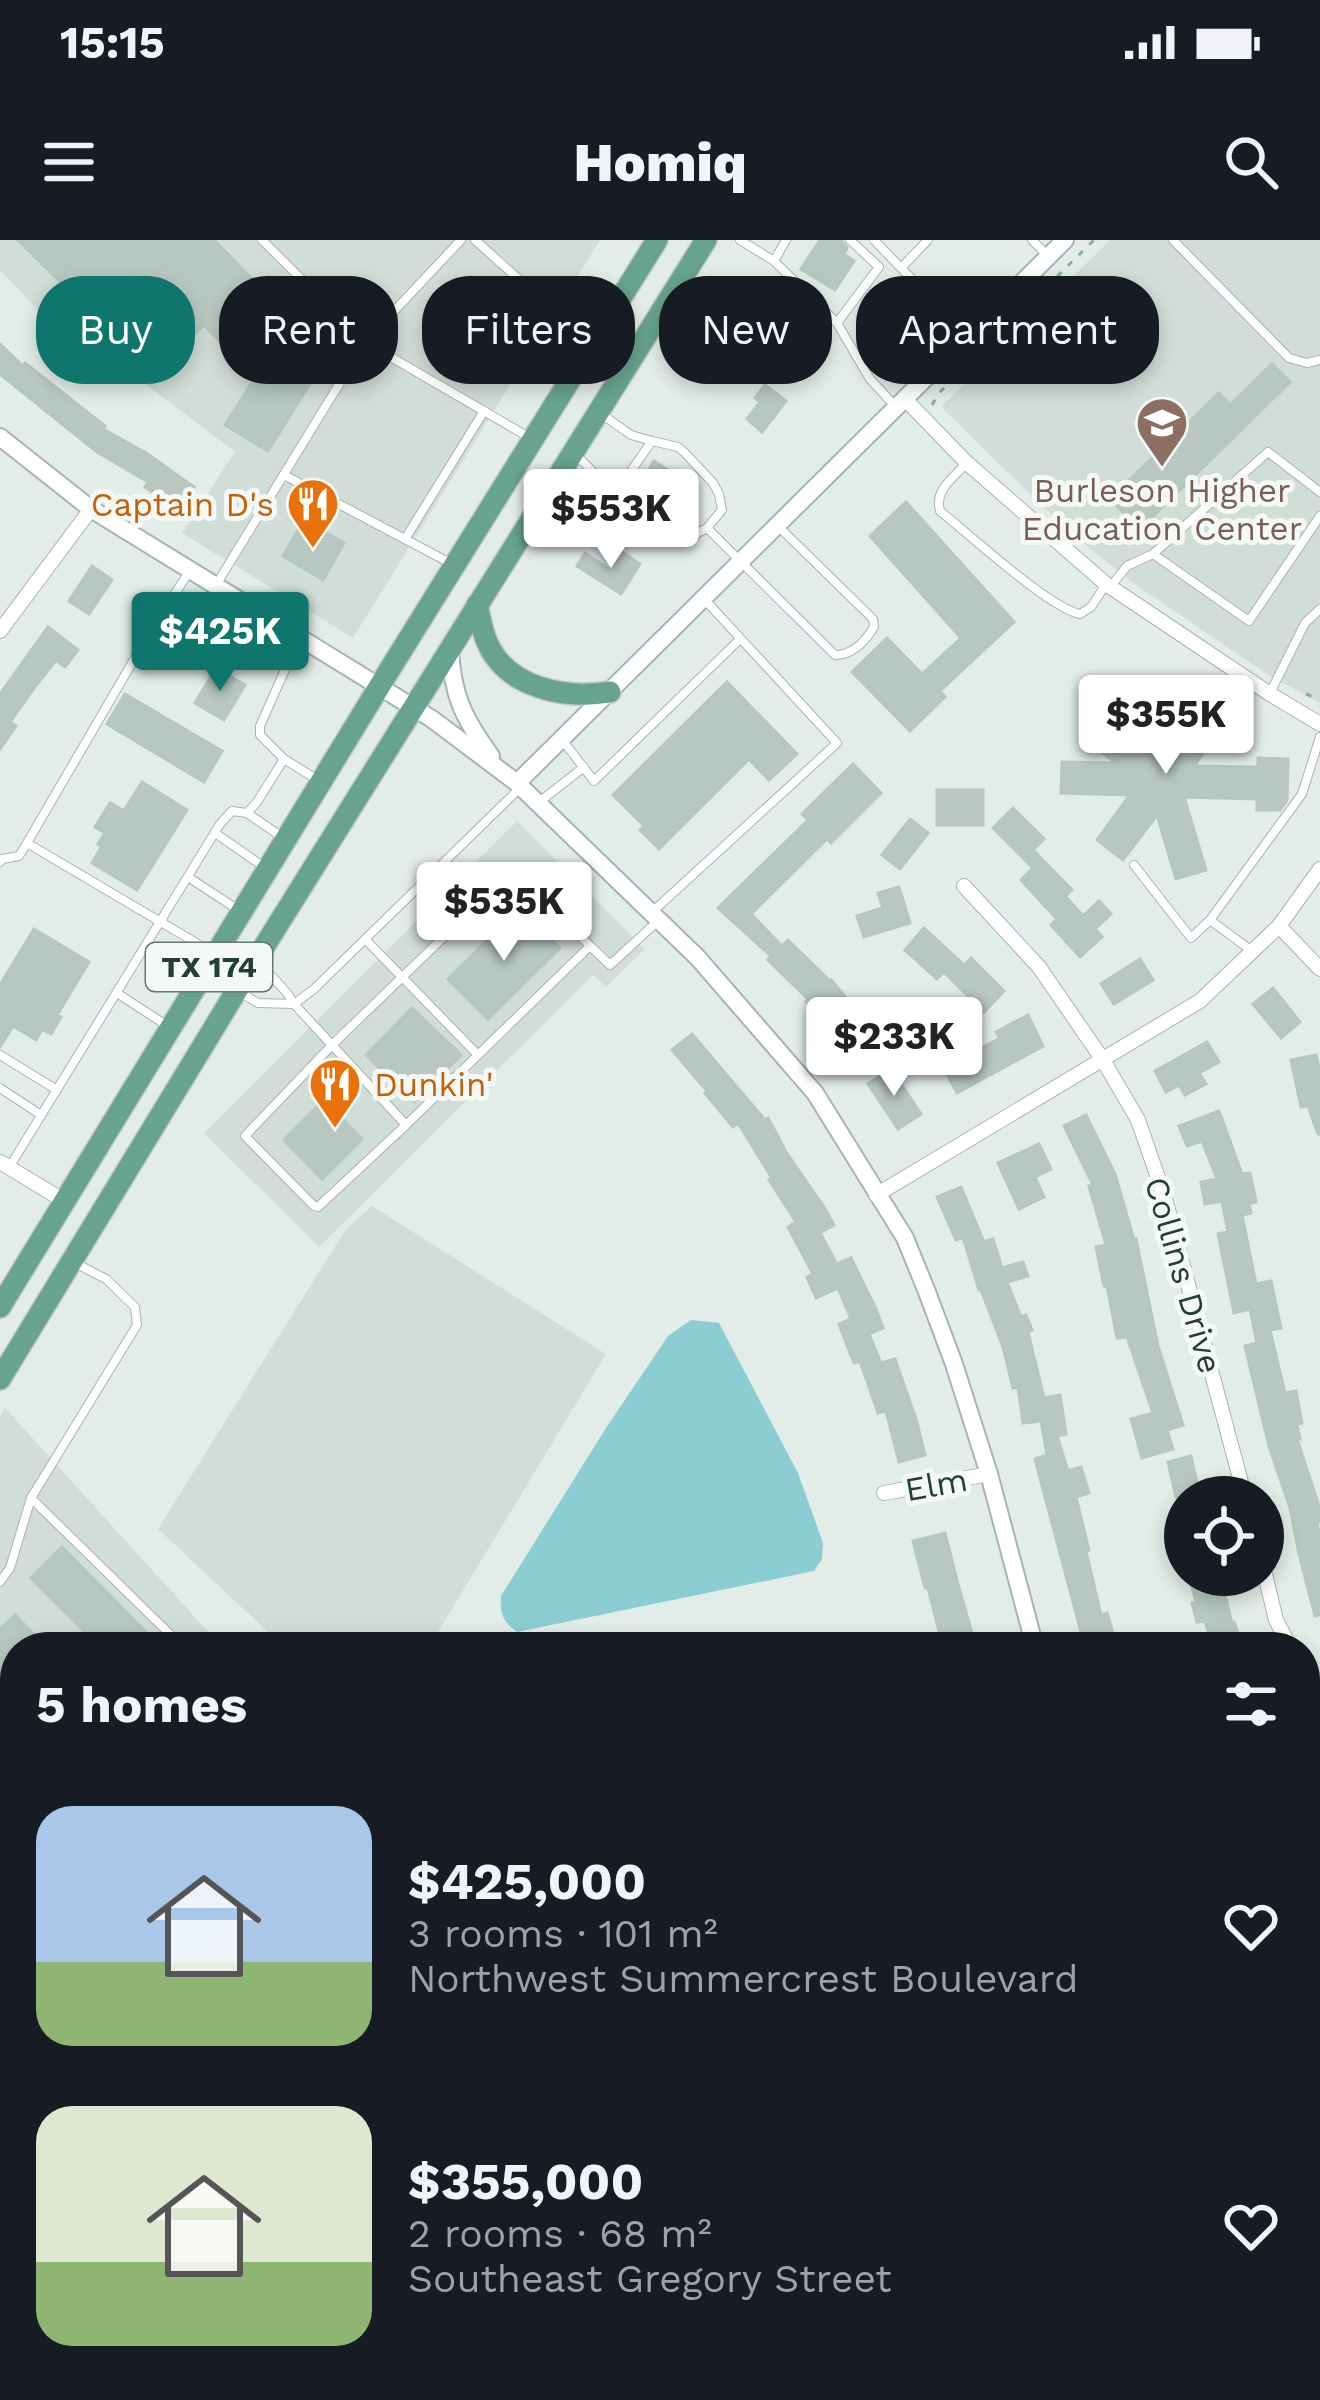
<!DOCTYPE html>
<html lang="en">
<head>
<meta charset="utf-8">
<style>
  :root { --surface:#171b24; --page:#242831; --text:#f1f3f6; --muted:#9ea1a6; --accent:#0f766e }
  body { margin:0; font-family:"Work Sans",sans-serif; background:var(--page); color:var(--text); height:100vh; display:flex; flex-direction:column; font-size:45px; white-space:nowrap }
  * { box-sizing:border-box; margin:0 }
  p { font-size:39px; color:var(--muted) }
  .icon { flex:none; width:66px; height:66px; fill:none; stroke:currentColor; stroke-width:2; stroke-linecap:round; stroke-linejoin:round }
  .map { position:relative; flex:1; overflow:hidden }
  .drawer { position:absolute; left:0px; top:1392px; width:1320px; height:768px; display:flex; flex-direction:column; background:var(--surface); border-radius:48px 48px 0 0; box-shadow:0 6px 18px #0003 }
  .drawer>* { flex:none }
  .banner { position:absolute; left:36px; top:36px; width:1248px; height:108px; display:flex; gap:24px }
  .fabs { position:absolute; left:1164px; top:1236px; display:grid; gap:24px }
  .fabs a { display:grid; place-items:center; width:120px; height:120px; border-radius:50%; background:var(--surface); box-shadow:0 6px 18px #0003; font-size:60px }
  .price { position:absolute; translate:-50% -102px; padding:0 27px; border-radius:12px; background:#fff; color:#222; font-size:39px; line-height:78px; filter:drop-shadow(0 3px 6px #0008) }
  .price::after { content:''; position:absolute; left:50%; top:72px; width:36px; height:27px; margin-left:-18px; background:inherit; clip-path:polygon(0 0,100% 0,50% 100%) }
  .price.selected { background:var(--accent); color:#fff }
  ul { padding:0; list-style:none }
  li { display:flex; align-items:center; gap:36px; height:300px; padding:0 36px }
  li span { display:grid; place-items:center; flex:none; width:336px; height:240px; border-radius:36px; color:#555 }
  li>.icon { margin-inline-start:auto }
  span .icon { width:144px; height:144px; fill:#fffc; stroke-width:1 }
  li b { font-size:51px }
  h2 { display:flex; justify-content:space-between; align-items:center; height:144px; padding:0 36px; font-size:51px }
  .chip { padding:0 42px; border-radius:48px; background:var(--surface); box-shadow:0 6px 18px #0003; font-size:42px; line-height:108px }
  .chip.selected { background:var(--accent); color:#fff }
  .status { display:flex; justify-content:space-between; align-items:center; height:84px; padding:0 60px; background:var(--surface); direction:ltr }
  .status svg { height:33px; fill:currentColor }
  header { display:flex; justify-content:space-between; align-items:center; height:156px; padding:0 36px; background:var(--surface); font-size:54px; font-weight:800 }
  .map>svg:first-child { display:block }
  .built { fill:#d1ddd7 }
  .water { fill:#8bcdd3 }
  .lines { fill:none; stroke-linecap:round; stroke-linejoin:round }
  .stream { stroke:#8bcdd3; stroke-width:6 }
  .building { fill:#b8c8c1; stroke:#b5c7be; stroke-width:3 }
  .service-casing { stroke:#a5b5af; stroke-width:10 }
  .minor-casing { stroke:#a5b5af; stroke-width:16 }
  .tertiary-casing { stroke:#a5b5af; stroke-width:20 }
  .secondary-casing { stroke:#a1b9af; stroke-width:21 }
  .primary-casing { stroke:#c1c9c6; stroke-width:24 }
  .path { stroke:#83b19f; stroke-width:3; stroke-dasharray:6 9; stroke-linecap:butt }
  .service { stroke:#fff; stroke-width:8 }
  .minor { stroke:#fff; stroke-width:14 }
  .tertiary { stroke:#fff; stroke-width:16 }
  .secondary { stroke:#fff; stroke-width:18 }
  .primary { stroke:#67a38f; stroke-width:21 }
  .labels { text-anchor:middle; stroke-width:10; stroke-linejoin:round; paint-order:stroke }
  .shield { fill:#f4f9f6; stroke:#61776f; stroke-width:3 }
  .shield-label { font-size:30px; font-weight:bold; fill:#223f35 }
  .education-label { font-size:33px; fill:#785e54; stroke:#f4f9f6 }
  .food-label { font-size:33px; fill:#c56008; stroke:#f4f9f6; text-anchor:end }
  .street-label { font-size:33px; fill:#223f35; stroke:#f4f9f6 }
</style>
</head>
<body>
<div class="status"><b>15:15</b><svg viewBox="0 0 49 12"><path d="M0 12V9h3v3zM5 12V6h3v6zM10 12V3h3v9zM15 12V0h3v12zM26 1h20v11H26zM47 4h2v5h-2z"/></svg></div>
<header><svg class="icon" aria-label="menu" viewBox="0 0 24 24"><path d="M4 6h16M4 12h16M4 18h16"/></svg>Homiq<svg class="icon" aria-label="search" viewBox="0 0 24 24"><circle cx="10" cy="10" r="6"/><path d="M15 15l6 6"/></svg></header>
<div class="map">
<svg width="1320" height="2160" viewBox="0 0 1320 2160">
  <rect width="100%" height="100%" fill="#e3ede8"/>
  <g class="built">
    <path d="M0,0H600L353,398L182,293L235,212L140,140L39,71L0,30Z"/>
    <path d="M1110,0H1320V463L1267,434L1133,343L1068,291L941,167Z"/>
    <path d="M517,581L645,709L606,747L593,735L319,1007L204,893Z"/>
    <path d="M372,966L606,1114L429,1407H284L158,1289L346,989Z"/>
    <path d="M5,1168L222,1407H15V1753L0,1767V1176Z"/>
    <path d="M0,1968L15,1983V2145H173L187,2160H0Z"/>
  </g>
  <path class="water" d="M691,1080L719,1083L798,1233L823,1303L822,1319L814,1331L517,1392C502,1381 500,1373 501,1356L606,1188L668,1096Z"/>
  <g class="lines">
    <path class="stream" d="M1305,1670L1320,1667"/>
  </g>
  <g class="building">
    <path d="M18,0H214L327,116L268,211L225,185L255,138L204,85L165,123L128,87L155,58L132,36L94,75Z"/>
    <path d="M820,0H841L847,8L844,14L854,21L835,50L801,29Z"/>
    <path d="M0,104L23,126L25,123L105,186L103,189L146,213L194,247L179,270L145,247L148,242L97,212L0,134Z"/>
    <path d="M1272,124L1290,142L1140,289L1110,259L1219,153L1230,165Z"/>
    <path d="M765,145L786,161L762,192L747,179L760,162L755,158Z"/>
    <path d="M654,221L694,247L674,277L636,252Z"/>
    <path d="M906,262L1014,382L940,451L945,457L910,491L852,432L887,398L922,434L961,398L870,296Z"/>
    <path d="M304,280L344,303L323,340L283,316Z"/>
    <path d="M620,311L640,324L621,354L577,326L585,313L609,329Z"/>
    <path d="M92,326L112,340L89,374L69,361Z"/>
    <path d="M48,387L78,410L65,427L56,420L38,443L10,482L16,486L0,509V454Z"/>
    <path d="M216,428L245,445L224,480L195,463Z"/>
    <path d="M1147,439L1168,506L1201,461L1227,481L1194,526L1258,527V518L1288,519L1287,560L1280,570H1257V559L1184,557L1206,630L1176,639L1157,575L1123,620L1097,600L1130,555L1061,553L1062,522L1116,523L1081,496L1099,473L1134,500L1118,448Z"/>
    <path d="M727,442L797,514L769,540L749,519L659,609L640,590L644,586L613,555Z"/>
    <path d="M125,454L222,511L204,542L107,484Z"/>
    <path d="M853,524L881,553L831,603L827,599L751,674L782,706L788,700L830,741L831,740L867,782L870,779L896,812L877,827L862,809L851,818L806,761L808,759L768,720L771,716L718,668L808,580L802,574Z"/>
    <path d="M142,542L187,570L137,650L92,623L102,606L98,604L105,593L95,587L110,563L124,571Z"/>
    <rect x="937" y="550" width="46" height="35"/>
    <path d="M1013,568L1044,599L1033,610L1072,650L1065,656L1083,676L1099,661L1111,674L1095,689L1102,697L1080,717L1051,685L1057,679L1021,640L1033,628L993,588Z"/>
    <path d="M910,579L928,593L900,629L882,615Z"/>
    <path d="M899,647L910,683L864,697L857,676L883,668L878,653Z"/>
    <path d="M520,668L560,708L488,779L448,739Z"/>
    <path d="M924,688L964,725L971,718L1004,751L984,772L944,732L937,739L905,710Z"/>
    <path d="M34,689L89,722L57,775L61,777L51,794L42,789L36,800L13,786L0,807V745Z"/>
    <path d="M1140,719L1153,740L1114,764L1101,744Z"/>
    <path d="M1273,748L1300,782L1281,798L1253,764Z"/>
    <path d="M412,768L461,815L414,862L366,815Z"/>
    <path d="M1028,775L1043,806L957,853L944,828L1000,798L996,792Z"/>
    <path d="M692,794L765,880L768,878L786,912L824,967L834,985L820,993L837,1024L851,1018L876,1069L883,1088L869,1094L881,1123L895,1119L916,1179L925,1215L899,1222L886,1171L878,1173L860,1121L854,1123L839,1084L851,1079L838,1048L816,1058L807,1037L813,1034L788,987L796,982L769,940L772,938L738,883L733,887L705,853L707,851L672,810Z"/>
    <path d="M1207,802L1219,822L1199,833L1206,844L1185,855L1179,845L1166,852L1155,831Z"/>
    <path d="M1316,815L1320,833V894H1318L1308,866L1301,867L1291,820Z"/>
    <path d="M891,829L921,874L898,889L868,844Z"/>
    <path d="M324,860L362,899L322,939L284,900Z"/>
    <path d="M1219,871L1242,934L1250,933L1256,962L1249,964L1251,973L1242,975L1256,1044L1271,1041L1281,1088L1270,1090L1285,1153L1296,1151L1302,1183L1297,1184L1300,1199H1297L1320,1269V1282H1317L1320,1299V1375L1315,1376L1299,1314L1290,1268L1269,1206L1245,1106L1257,1103L1250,1069L1234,1073L1218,994L1228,992L1222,961L1205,964L1201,942L1217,939L1202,901L1187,906L1179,886Z"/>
    <path d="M1086,875L1115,934L1134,1000L1136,999L1158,1106L1183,1185L1167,1190L1173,1209L1142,1218L1131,1179L1153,1173L1127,1097L1117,1098L1107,1046H1104L1096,1007L1106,1005L1089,946L1093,945L1064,886Z"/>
    <path d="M1039,904L1051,929L1035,937L1044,957L1019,969L998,923Z"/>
    <path d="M961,947L984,1002L993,999L1002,1028L1023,1022L1028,1036L1007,1042L1021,1077L1026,1075L1032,1090L1028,1092L1044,1158L1060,1155L1066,1194L1057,1196L1068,1231L1081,1227L1089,1253L1076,1257L1089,1310L1086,1311L1101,1375L1107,1373L1117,1407H1085L1035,1219L1047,1215L1041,1181L1023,1183L1018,1147L1013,1148L1003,1107L981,1050H979L963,997L956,1000L937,957Z"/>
    <path d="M1191,1216L1200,1257H1176L1168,1222Z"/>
    <path d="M945,1293L959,1348L976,1407H943L928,1348H925L913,1301Z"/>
    <path d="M62,1307L161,1407H100L31,1338Z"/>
    <path d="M1189,1335H1220L1232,1383L1234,1382L1243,1407H1213L1205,1381L1197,1382L1192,1363L1196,1362Z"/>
    <path d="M15,1375L46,1407H15V1459L0,1443V1389Z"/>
    <path d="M15,2136V2145H47L62,2160H0V2150Z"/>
    <path d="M334,2145H373L387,2160H318Z"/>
    <rect x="1102" y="2145" width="109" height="15"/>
    <path d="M1029,2146L1093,2147L1092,2160H1029Z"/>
  </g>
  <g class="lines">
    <g class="service-casing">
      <g id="service">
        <path d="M461,0L365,102L532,199"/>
        <path d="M475,0L590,103"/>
        <path d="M740,0L774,21L837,83L870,139L895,166"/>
        <path d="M874,0L901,28"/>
        <path d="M928,0L901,28L968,96"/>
        <path d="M1032,0L1048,16"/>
        <path d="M1173,0L1289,118L1307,123L1320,120"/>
        <path d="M774,21L786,0"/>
        <path d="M837,83L879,27L850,0"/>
        <path d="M600,173L631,195L652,201L615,254"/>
        <path d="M652,201L678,207L685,213L713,243L719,254L722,270L707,288"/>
        <path d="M575,214L632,270L678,298L685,300L707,288L835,415C853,415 865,402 874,387L873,379L778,286"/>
        <path d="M967,223C953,238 934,250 940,271C969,294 1049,368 1080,374L1091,367L1105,346"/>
        <path d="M284,235L452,324"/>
        <path d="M405,299L484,171"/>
        <path d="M1153,314L1249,381L1320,276"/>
        <path d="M216,345L365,102L262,0"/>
        <path d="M1111,346L1127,326L1153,314L1268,212L1320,252"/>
        <path d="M167,368C175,409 253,421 288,423L302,399"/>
        <path d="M1270,453L1305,383L1320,369"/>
        <path d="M563,501L594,541L740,399"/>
        <path d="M284,519L318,540"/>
        <path d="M538,563L584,527"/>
        <path d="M247,573L285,599"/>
        <path d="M215,593L267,629"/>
        <path d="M27,603L215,714"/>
        <path d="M0,622L2,619L19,616L27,603L153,387L189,332"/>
        <path d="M1134,625L1191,698L1210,680"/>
        <path d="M188,637L237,669"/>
        <path d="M650,674L837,503L706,361"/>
        <path d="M365,699L478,815"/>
        <path d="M590,706L610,725L658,681"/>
        <path d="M1252,711L1210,680L1302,554L1320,497"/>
        <path d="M238,751L258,763L294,764L287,753L257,720"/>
        <path d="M117,753L166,785"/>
        <path d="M0,815L57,850"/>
        <path d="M0,848L41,875"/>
        <path d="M406,885L318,967L314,966L245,896L332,805L512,631L517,630L590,706L406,885L294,764L314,749L520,548"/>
        <path d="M10,926L220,584L232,571L247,573L257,562L284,519L260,495V486L288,423"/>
        <path d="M75,1023L106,1039L135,1067L137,1085L31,1258L183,1407"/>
        <path d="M0,1342L10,1328L31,1258"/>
        <path d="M0,1460L15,1475"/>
        <path d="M0,1558L15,1573"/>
        <path d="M0,1618L15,1633"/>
        <path d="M0,1738L15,1724"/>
        <path d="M0,2117L15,2103"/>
        <path d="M151,2145L165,2160"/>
      </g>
    </g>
    <g class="minor-casing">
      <g id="minor">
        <path d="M904,158L967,223L1106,344L1270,454L1320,484"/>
        <path d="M0,391L91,269"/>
        <path d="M964,646L1039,727L1103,820L1138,880L1164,955L1245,1257"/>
        <path d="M1279,686L1320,729"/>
        <path d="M0,922L66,962"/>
        <path d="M876,955L1200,761L1279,686L1320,629"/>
        <path d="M884,1253L989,1234"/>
        <path d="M1263,1326L1276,1380L1290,1407"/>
        <path d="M1305,1438L1320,1469"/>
        <path d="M1305,1526L1320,1518"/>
        <path d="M1305,1859L1320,1850"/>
        <path d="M435,2145L451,2160"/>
        <path d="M479,2160L495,2145"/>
      </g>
    </g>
    <g class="tertiary-casing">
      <g id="tertiary">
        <path d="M0,197L91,269L432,479L517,543L698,718L815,853L905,998L927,1052L954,1124L989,1234L1035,1407"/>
        <path d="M450,409C452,455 464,479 491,516"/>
        <path d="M517,543L1065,0"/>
        <path d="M1305,1993L1320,2010"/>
      </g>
    </g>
    <g class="secondary-casing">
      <g id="secondary">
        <path d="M0,1903L15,1919"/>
        <path d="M237,2145L251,2160"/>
      </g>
    </g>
    <g class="primary-casing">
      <g id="primary">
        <path d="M477,365C480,377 482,391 487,402C507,449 566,459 610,452"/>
        <path d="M0,1067L390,429L657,0"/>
        <path d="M0,1139L237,750L706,0"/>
      </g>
    </g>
    <g class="path">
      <path d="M932,165L939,153L1094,0"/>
      <path d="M1306,454L1320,460"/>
    </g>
    <use href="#service" class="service"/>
    <use href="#minor" class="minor"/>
    <use href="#tertiary" class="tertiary"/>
    <use href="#secondary" class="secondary"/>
    <use href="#primary" class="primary"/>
  </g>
  <defs>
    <g id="university-pin" transform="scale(2.7)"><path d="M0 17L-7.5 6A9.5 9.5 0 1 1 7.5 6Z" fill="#8d6e63" stroke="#f4f9f6"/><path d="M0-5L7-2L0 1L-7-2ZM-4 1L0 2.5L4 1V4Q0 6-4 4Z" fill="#fff"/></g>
    <g id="restaurant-pin" transform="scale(2.7)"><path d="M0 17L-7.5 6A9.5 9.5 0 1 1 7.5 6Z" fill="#e8710a" stroke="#f4f9f6"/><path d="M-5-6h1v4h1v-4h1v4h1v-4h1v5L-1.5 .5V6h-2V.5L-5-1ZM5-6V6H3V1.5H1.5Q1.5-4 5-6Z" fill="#fff"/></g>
  </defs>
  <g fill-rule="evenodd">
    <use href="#university-pin" x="1162" y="183"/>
    <use href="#restaurant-pin" x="313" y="264"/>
    <use href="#restaurant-pin" x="335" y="844"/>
  </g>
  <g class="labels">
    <rect class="shield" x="146" y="703" width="126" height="48" rx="9"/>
    <g class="shield-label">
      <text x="209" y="737">TX 174</text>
    </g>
    <g class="education-label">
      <text x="1162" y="262">Burleson Higher<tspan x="1162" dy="38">Education Center</tspan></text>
    </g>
    <g class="food-label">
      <text x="274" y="276">Captain D's</text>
      <text x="374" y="856" text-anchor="start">Dunkin'</text>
    </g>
    <g class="street-label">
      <text transform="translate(1184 1035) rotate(74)" y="12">Collins Drive</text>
      <text transform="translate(936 1244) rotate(-10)" y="12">Elm</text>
    </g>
  </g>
</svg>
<div class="fabs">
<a><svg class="icon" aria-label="locate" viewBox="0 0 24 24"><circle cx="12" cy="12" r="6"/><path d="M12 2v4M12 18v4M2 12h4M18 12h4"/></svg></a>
</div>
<b class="price" style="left:611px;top:331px">$553K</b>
<b class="price selected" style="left:220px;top:454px">$425K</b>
<b class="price" style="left:1166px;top:537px">$355K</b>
<b class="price" style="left:504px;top:724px">$535K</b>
<b class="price" style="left:894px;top:859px">$233K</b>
<div class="banner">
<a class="chip selected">Buy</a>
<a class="chip">Rent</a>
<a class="chip">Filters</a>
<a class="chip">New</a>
<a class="chip">Apartment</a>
</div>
<section class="drawer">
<h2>5 homes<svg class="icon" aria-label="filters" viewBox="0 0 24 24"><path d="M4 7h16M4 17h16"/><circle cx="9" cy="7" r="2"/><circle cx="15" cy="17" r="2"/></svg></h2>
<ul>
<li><span style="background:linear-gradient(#a9c7e8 65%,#8fb573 0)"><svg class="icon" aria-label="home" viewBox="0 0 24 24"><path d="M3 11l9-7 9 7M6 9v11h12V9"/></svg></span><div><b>$425,000</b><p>3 rooms · 101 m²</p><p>Northwest Summercrest Boulevard</p></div><svg class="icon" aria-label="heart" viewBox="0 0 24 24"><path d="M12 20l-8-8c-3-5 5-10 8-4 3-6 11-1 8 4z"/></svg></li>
<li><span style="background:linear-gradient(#dfe7d0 65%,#8fb573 0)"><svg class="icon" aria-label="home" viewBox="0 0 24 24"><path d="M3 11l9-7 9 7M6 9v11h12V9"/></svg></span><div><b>$355,000</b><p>2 rooms · 68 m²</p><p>Southeast Gregory Street</p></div><svg class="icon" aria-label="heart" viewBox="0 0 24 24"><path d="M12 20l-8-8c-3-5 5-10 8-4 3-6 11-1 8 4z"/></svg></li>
</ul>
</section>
</div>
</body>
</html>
